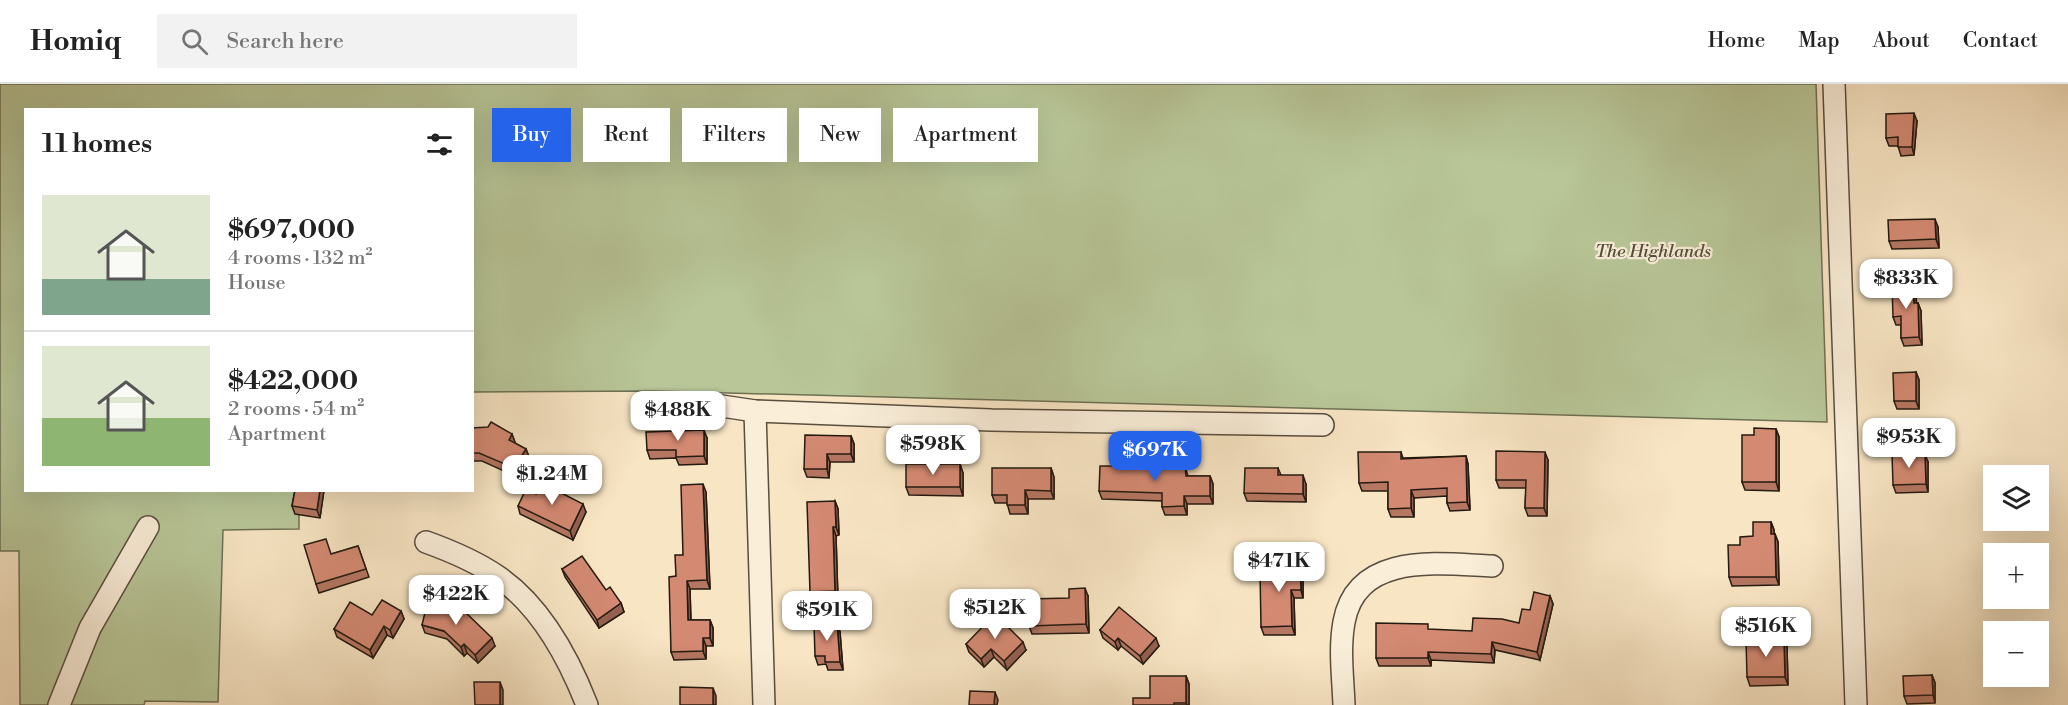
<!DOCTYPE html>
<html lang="en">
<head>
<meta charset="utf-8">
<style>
  :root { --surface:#fff; --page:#f2f2f2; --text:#222; --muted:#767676; --line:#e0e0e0; --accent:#2563eb }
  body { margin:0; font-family:"Libre Bodoni",serif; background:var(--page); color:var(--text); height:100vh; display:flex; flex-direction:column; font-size:22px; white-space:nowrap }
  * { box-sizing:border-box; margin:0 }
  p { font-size:20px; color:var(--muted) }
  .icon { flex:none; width:33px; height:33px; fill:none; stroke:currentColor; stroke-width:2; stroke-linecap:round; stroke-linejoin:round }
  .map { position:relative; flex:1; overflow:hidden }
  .sheet { position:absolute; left:24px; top:24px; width:450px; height:384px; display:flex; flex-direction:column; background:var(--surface); border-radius:0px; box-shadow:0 6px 24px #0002 }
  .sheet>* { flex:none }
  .guide { position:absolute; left:492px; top:24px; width:570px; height:54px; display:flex; gap:12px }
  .buttons { position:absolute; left:1983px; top:381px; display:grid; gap:12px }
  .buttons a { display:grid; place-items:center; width:66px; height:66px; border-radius:0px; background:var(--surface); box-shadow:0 6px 24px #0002; font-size:30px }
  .price { position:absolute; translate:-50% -51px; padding:0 14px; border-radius:12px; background:#fff; color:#222; font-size:20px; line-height:39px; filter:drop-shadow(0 2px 3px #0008) }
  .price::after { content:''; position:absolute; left:50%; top:36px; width:18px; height:14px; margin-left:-9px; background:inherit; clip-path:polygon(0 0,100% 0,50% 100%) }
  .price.active { background:var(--accent); color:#fff }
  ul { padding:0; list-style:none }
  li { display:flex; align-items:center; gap:18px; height:150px; padding:0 18px }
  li+li { border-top:2px solid var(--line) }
  li span { display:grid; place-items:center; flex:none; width:168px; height:120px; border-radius:0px; color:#555 }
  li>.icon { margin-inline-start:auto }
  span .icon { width:72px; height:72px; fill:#fffc; stroke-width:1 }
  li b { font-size:26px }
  h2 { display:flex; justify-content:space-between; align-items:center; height:72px; padding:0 18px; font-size:26px }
  .pill { padding:0 21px; border-radius:0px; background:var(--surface); box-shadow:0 6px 24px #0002; font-size:21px; line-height:54px }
  .pill.active { background:var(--accent); color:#fff }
  header { display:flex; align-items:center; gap:36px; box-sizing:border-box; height:84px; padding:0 30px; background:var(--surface); border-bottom:2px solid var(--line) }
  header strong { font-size:28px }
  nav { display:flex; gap:33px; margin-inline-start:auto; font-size:21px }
  .search { width:420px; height:54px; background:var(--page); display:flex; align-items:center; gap:15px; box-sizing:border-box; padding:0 21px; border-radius:0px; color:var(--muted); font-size:22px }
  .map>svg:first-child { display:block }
  .green { fill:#b8c698; stroke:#6e7054; stroke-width:1.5 }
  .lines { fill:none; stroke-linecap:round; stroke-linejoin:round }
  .street-casing { stroke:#594d3e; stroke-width:24 }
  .street { stroke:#faeed9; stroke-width:21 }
  .wall { fill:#b57662; stroke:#241a11; stroke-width:1.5 }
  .shaded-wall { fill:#946050; stroke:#241a11; stroke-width:1.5 }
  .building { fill:#d38972; stroke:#241a11; stroke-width:1.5 }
  .labels { text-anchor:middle; stroke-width:4.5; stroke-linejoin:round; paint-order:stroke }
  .park-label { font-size:18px; font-style:italic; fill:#504e3a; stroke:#faeed9 }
</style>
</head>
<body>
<header>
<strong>Homiq</strong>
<div class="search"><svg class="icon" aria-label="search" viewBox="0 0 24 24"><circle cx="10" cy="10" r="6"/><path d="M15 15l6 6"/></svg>Search here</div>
<nav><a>Home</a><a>Map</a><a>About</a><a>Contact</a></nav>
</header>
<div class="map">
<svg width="2068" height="621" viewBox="0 0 2068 621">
  <rect width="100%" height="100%" fill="#f8e5c4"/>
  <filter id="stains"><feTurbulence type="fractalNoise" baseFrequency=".00333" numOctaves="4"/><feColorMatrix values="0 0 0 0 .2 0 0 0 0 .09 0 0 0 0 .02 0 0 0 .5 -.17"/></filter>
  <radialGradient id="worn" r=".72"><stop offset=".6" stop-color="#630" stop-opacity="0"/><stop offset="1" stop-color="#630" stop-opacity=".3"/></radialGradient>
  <path class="green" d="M0,0H1816L1827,338L654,307L473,308L472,26H26V406L299,407V445L223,446L218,618L145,617L144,621H20L19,467H0Z"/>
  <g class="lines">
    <g class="street-casing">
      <g id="street">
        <path d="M1834,0L1856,621"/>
        <path d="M656,321H715L755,327L991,336L1323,341"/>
        <path d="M755,327L764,621"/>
        <path d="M426,458C451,467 475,477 497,492C540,521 569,575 587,621"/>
        <path d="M59,621L90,544L148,443"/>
        <path d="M1344,621C1343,594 1339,565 1344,538C1357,467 1440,480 1492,482"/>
      </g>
    </g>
    <use href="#street" class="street"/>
  </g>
  <g class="wall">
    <path d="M1917,37L1914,71L1901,72L1898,62H1889L1886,54Z"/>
    <path d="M1938,143L1939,164L1892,165L1889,157Z"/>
    <path d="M1913,201L1916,210V219H1918L1921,227L1922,261L1904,262L1901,254V241H1896L1893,233Z"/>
    <path d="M1916,288L1919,296V325H1897L1894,317Z"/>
    <path d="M472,344L512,350L515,359L526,365L529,373L517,393L482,377H472Z"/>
    <path d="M1776,345L1779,353V407L1745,406L1742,398L1754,351Z"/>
    <path d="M851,352L854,360V378H830L829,394L807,393L804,385Z"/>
    <path d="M707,354V380L679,381L676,374L650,375L647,366Z"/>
    <path d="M1401,368L1403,374L1466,372L1468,380L1470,426L1450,427L1447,419V412L1414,414V433H1391L1388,425V407H1362L1359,399Z"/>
    <path d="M1548,376L1547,432H1528L1525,424L1526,404H1499L1496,396Z"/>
    <path d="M1928,378V408L1896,409L1893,401Z"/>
    <path d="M960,380L963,389V412L909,411L906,403Z"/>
    <path d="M1185,382L1188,392H1210L1213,400V420H1187V431H1165L1162,423V417L1102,415L1099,407Z"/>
    <path d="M1051,384L1054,393V415H1028V430H1010L1007,419H995L992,411Z"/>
    <path d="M1278,384L1281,391L1306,400V418L1247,417L1244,409Z"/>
    <path d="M295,406H324L320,434L295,430L292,422Z"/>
    <path d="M706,408L710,505H690L691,536H710L713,544V562H706V575L674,576L671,568L676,492L683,471Z"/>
    <path d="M536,410L586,428L573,456L520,430L518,422Z"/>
    <path d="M835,417L838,425L839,451L836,452L838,516H813L810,508Z"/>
    <path d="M1771,438L1774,446V450H1775L1778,458L1779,501L1732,502L1729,493L1740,461L1753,452Z"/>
    <path d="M358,462L369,493L319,509L316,500L332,470Z"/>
    <path d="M1303,483V514H1294L1295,551H1264L1261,543L1276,486Z"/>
    <path d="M562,485L606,506L621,519L624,528L599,544L565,493Z"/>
    <path d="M1088,512L1089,549L1032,550L1029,542Z"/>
    <path d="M1550,512L1553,520L1540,576L1495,566L1494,579L1431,576V582H1379L1376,574L1472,547L1519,539L1530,526Z"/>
    <path d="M401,527L404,535L393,554L387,551L373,574L337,553L334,545L372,531Z"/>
    <path d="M422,541L495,562L478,579L467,569L464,572L447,555L425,549Z"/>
    <path d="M1100,546L1159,562L1143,580L1121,562L1118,566L1103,554Z"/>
    <path d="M840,548L843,586H828L826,580L818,581L815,572Z"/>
    <path d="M966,560L1026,566L1007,586L994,573L984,583L969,568Z"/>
    <path d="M1787,563L1788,601L1750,602L1747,593Z"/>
    <path d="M1932,591L1935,599V619L1907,620L1904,612Z"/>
    <path d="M1186,592L1189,600V621H1133L1150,614Z"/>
  </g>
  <g class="shaded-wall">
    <path d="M1914,29L1917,37L1914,71L1912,63Z"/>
    <path d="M1935,135L1938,143L1939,164L1936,155Z"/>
    <path d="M1913,201L1916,210L1917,227L1914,219Z"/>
    <path d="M1918,219L1921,227L1922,261L1919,253Z"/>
    <path d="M1916,288L1919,296V325L1916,317Z"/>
    <path d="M1776,345L1779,353V407L1776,398Z"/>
    <path d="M704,346L707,354V380L704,372Z"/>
    <path d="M512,350L515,358L512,364L509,356Z"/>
    <path d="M851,352L854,360V378L851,370Z"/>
    <path d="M526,365L529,373L517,393L514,384Z"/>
    <path d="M1545,368L1548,376L1547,432L1544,424Z"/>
    <path d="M827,370L830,378L829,394L827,385Z"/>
    <path d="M1925,370L1928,378V408L1926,400Z"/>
    <path d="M1466,372L1468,380L1470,426L1467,418Z"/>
    <path d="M960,380L963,389V412L960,403Z"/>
    <path d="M1051,384L1054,393V415L1051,407Z"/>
    <path d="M1303,391L1306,400V418L1303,410Z"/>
    <path d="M1210,392L1213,400V420L1210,412Z"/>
    <path d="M703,400L706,408L710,505L707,496Z"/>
    <path d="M320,406H324L320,434L317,426Z"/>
    <path d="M1025,406L1028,415V430L1025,421Z"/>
    <path d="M1411,406L1414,414V433L1411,424Z"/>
    <path d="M1184,412L1187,420V431L1184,422Z"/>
    <path d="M835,417L838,425L839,451L836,443Z"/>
    <path d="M583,420L586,428L573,456L570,447Z"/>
    <path d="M1771,438L1774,446V458L1771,450Z"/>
    <path d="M833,443L836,452L838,516L835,507Z"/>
    <path d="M1775,450L1778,458L1779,501L1776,493Z"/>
    <path d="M1300,475L1303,483V514L1301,506Z"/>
    <path d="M687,497L690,505L691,545L688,536Z"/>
    <path d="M1085,504L1088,512L1089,549L1086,540Z"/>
    <path d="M1291,506L1294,514L1295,551L1292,542Z"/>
    <path d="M1550,512L1553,520L1540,576L1537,568Z"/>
    <path d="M621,519L624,528L599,544L597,536Z"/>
    <path d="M401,527L404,535L393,554L390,546Z"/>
    <path d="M710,536L713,544V562L710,554Z"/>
    <path d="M837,539L840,548L843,586L840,578Z"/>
    <path d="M384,542L387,551L373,574L370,566Z"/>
    <path d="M492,554L495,562L478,579L475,571Z"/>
    <path d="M703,554L706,562V575L703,567Z"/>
    <path d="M1118,554L1121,562L1118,566L1115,558Z"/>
    <path d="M1156,554L1159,562L1143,580L1140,572Z"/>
    <path d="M1784,555L1787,563L1788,601L1785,593Z"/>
    <path d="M1023,558L1026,566L1007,586L1004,577Z"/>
    <path d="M1492,558L1495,566L1494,579L1491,570Z"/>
    <path d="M464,560L467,569L464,572L461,563Z"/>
    <path d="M991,565L994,573L984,583L981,575Z"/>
    <path d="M1428,568L1431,576V582L1428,574Z"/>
    <path d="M1932,591L1935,599V619L1933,611Z"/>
    <path d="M1186,592L1189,600V621H1187L1186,619Z"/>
    <path d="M500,598L503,606V621H500Z"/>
    <path d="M713,604L716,612V621H713Z"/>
    <path d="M995,608L998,616L997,621H994Z"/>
  </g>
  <g class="building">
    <path d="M1914,29L1912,63H1898V53L1886,54V30Z"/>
    <path d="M1935,135L1936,155L1889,157L1888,136Z"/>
    <path d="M1913,201L1914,219H1918L1919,253L1901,254V232L1893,233L1892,202Z"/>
    <path d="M1916,288V317H1894L1893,289Z"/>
    <path d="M491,338L512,350L509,356L526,365L514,384L479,369H472V344L488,343Z"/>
    <path d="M1754,344L1776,345V398H1742V351H1754Z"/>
    <path d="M704,346V372L676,373V366H647L646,348Z"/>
    <path d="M805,351L851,352V370H827V385H804Z"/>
    <path d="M1496,367L1545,368L1544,424H1525L1526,396H1496Z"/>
    <path d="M1358,368H1401V375L1466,372L1467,418L1447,419V404L1411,406V424L1388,425V398L1359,399Z"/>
    <path d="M1892,370H1925L1926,400L1893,401Z"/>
    <rect x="906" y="380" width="54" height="23"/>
    <path d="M1100,382H1185L1186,392H1210V412H1184V422L1162,423V409L1099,407Z"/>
    <path d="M992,384H1051V407L1025,406V421H1007V411H992Z"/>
    <path d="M1245,384H1278V391H1303V410L1244,409Z"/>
    <path d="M542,399L583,420L570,447L518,422L526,405L536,410Z"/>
    <path d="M703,400L707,496L687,497L688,536H710V554H703V567L671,568L669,493L676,492L675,471H683L681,401Z"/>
    <path d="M295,406H320L317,426L292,422Z"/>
    <path d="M835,417L836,443H833L835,507L810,508L807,418Z"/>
    <path d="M1753,438H1771V450H1775L1776,493H1729L1728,461H1740V453L1753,452Z"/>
    <path d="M326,455L331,470L358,462L366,485L316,500L304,461Z"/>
    <path d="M582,472L606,506L610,503L621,519L597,536L562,485Z"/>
    <path d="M1276,475H1300L1301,506H1291L1292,542L1261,543L1260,487L1276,486Z"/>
    <path d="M1085,504L1086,540L1029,542L1028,515L1069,514V505Z"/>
    <path d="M1534,508L1550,512L1537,568L1492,558L1491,570L1428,568V574H1376V539L1428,540V545L1472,547L1473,534L1502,535L1519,539L1522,525L1530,526Z"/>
    <path d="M382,516L401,527L390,546L384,542L370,566L334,545L350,518L372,531Z"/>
    <path d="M428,516L451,521L461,531L464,527L492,554L475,571L464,560L461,563L444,547L422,541Z"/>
    <path d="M1119,523L1156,554L1140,572L1118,554L1115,558L1100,546Z"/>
    <path d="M995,530L1023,558L1004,577L991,565L981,575L966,560Z"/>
    <path d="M837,539L840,578H825V572H815L814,540Z"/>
    <path d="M1784,555L1785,593H1747L1746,556Z"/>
    <path d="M1932,591L1933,611L1904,612L1903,592Z"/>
    <path d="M1150,592H1186V619H1174V621H1133V614H1150Z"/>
    <path d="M474,598H500V621H475Z"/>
    <path d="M680,603L713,604V621H680Z"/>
    <path d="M970,607L995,608L994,621H969Z"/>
  </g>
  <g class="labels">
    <g class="park-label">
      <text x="1653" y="173">The Highlands</text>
    </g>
  </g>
  <rect width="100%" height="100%" filter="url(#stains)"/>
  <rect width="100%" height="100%" fill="url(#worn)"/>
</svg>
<div class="buttons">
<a><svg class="icon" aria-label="layers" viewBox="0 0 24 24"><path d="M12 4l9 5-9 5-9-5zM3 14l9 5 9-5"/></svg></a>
<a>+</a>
<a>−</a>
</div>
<b class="price" style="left:1906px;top:226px">$833K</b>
<b class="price" style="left:678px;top:358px">$488K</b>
<b class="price" style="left:1909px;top:385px">$953K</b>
<b class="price" style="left:933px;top:392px">$598K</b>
<b class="price active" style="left:1155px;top:398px">$697K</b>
<b class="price" style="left:552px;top:422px">$1.24M</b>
<b class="price" style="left:1279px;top:509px">$471K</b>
<b class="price" style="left:456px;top:542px">$422K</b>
<b class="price" style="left:995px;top:556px">$512K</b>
<b class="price" style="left:827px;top:558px">$591K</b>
<b class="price" style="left:1766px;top:574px">$516K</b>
<div class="guide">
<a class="pill active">Buy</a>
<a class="pill">Rent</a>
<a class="pill">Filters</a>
<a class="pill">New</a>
<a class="pill">Apartment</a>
</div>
<section class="sheet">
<h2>11 homes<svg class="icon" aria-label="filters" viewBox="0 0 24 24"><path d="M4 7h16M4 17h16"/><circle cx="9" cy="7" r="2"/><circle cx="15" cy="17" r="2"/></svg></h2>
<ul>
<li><span style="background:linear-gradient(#dfe7d0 70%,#7fa58c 0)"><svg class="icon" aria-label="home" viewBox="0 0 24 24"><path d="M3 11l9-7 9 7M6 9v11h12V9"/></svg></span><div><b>$697,000</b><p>4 rooms · 132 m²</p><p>House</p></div></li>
<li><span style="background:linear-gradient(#dfe7d0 60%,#8fb573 0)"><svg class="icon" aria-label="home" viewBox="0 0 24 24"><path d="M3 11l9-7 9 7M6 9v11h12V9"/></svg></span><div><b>$422,000</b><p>2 rooms · 54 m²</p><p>Apartment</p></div></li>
</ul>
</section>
</div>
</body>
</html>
